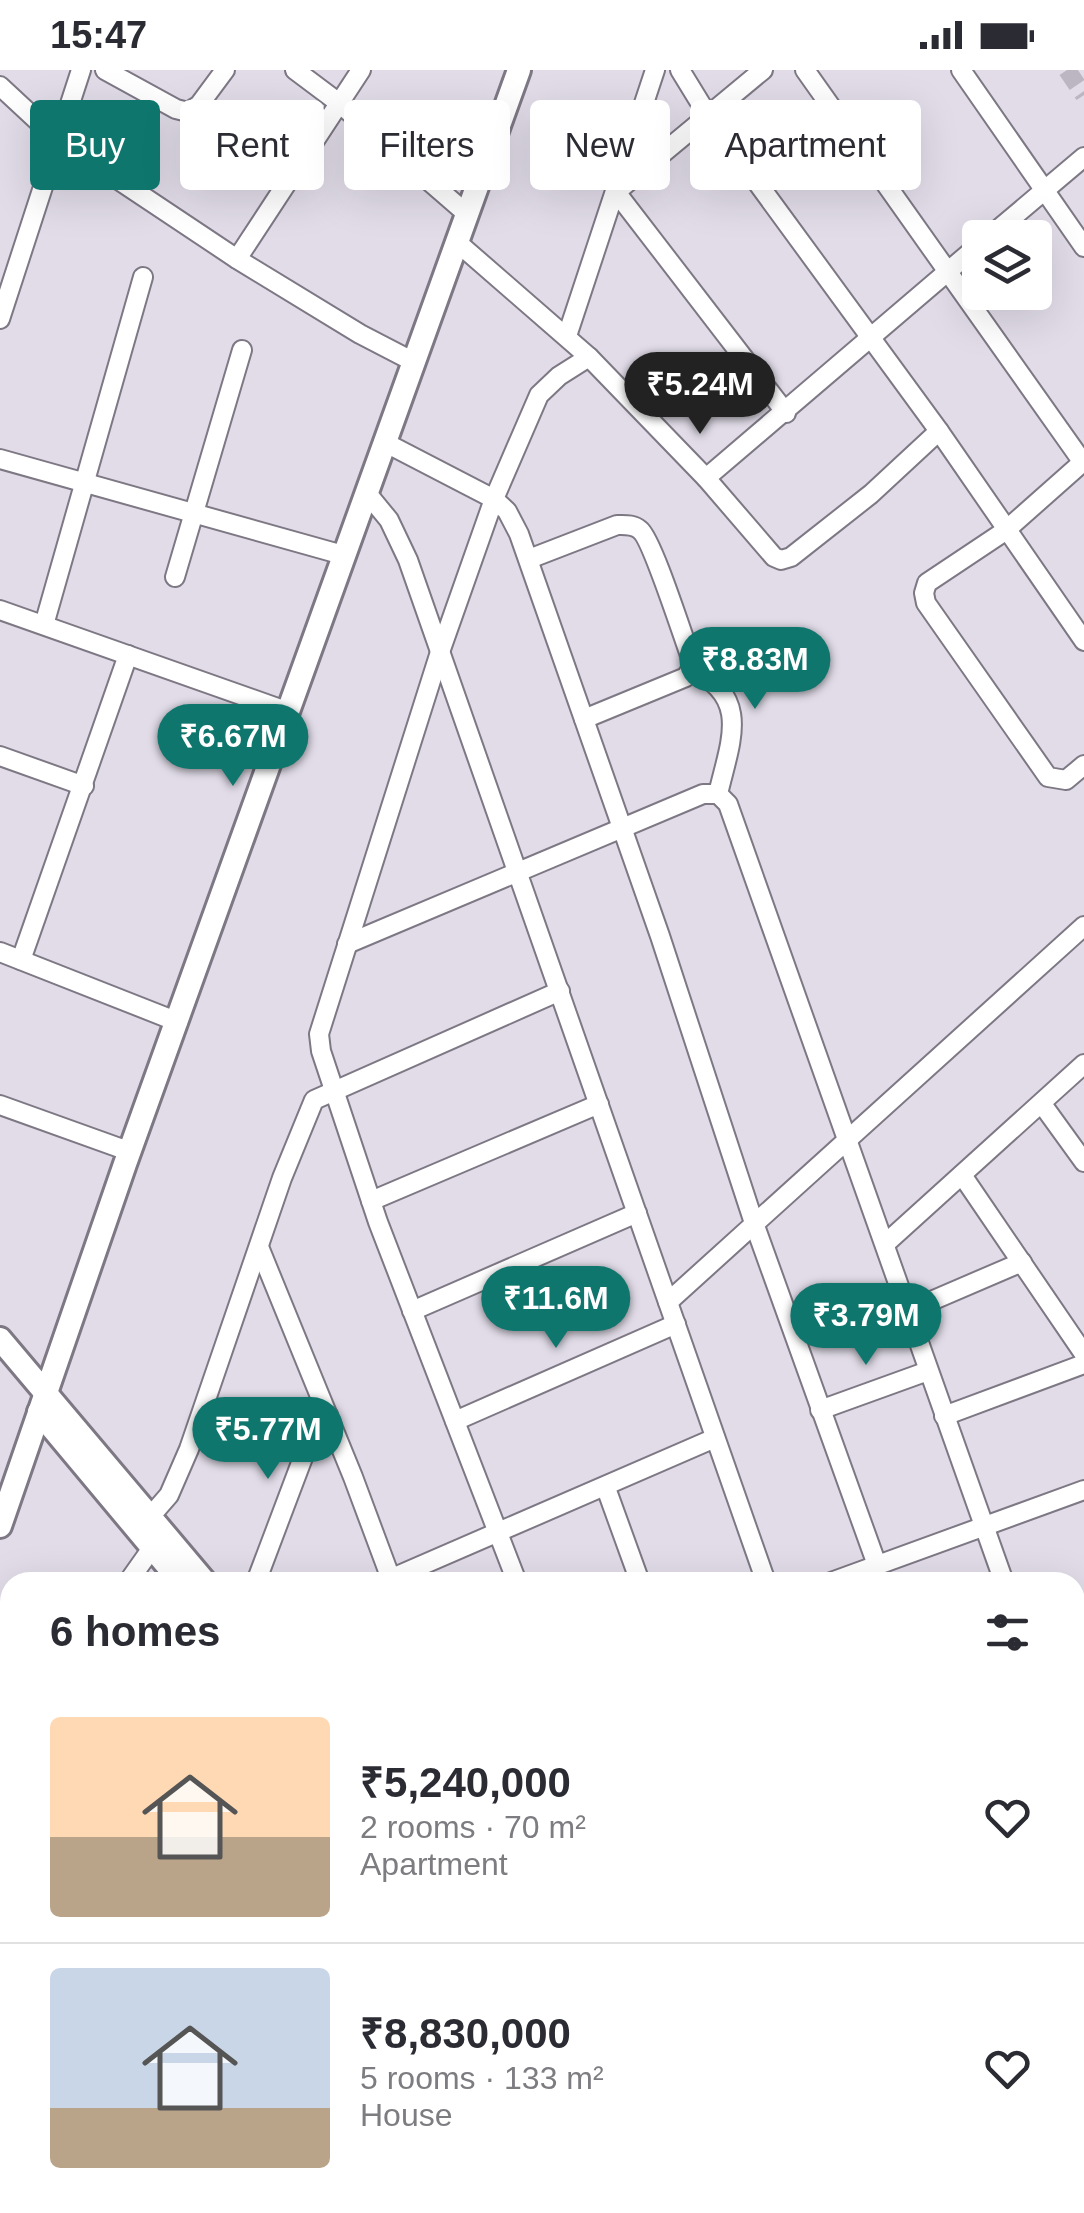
<!DOCTYPE html>
<html lang="en">
<head>
<meta charset="utf-8">
<style>
  :root { --surface:#fff; --page:#f7f7f7; --text:#2b2b33; --muted:#7c7c81; --line:#e1e1e2; --accent:#0f766e }
  body { margin:0; font-family:Helvetica,sans-serif; background:var(--page); color:var(--text); height:100vh; display:flex; flex-direction:column; font-size:38px; white-space:nowrap }
  * { box-sizing:border-box; margin:0 }
  p { font-size:32px; color:var(--muted) }
  .icon { flex:none; width:55px; height:55px; fill:none; stroke:currentColor; stroke-width:2; stroke-linecap:round; stroke-linejoin:round }
  .map { position:relative; flex:1; overflow:hidden }
  .panel { position:absolute; left:0px; top:1502px; width:1085px; height:642px; display:flex; flex-direction:column; background:var(--surface); border-radius:30px 30px 0 0; box-shadow:0 10px 40px #0002 }
  .panel>* { flex:none }
  .top-card { position:absolute; left:30px; top:30px; width:1025px; height:90px; display:flex; gap:20px }
  .tools { position:absolute; left:962px; top:150px; display:grid; gap:20px }
  .tools a { display:grid; place-items:center; width:90px; height:90px; border-radius:10px; background:var(--surface); box-shadow:0 10px 40px #0002; font-size:50px }
  .price { position:absolute; translate:-50% -85px; padding:0 22px; border-radius:35px; background:var(--accent); color:#fff; font-size:32px; line-height:65px; filter:drop-shadow(0 2px 5px #0008) }
  .price::after { content:''; position:absolute; left:50%; top:60px; width:30px; height:22px; margin-left:-15px; background:inherit; clip-path:polygon(0 0,100% 0,50% 100%) }
  .price.active { background:#222; color:#fff }
  ul { padding:0; list-style:none }
  li { display:flex; align-items:center; gap:30px; height:250px; padding:0 50px }
  li+li { border-top:2px solid var(--line) }
  li span { display:grid; place-items:center; flex:none; width:280px; height:200px; border-radius:10px; color:#555 }
  li>.icon { margin-inline-start:auto }
  span .icon { width:120px; height:120px; fill:#fffc; stroke-width:1 }
  li b { font-size:42px }
  h2 { display:flex; justify-content:space-between; align-items:center; height:120px; padding:0 50px; font-size:42px }
  .chip { padding:0 35px; border-radius:10px; background:var(--surface); box-shadow:0 10px 40px #0002; font-size:35px; line-height:90px }
  .chip.active { background:var(--accent); color:#fff }
  .status { display:flex; justify-content:space-between; align-items:center; height:70px; padding:0 50px; background:var(--surface); direction:ltr }
  .status svg { height:28px; fill:currentColor }
  .map>svg:first-child { display:block }
  .lines { fill:none; stroke-linecap:round; stroke-linejoin:round }
  .minor-tunnel { stroke:#bbb6c1; stroke-width:18; stroke-dasharray:18 9; stroke-linecap:butt }
  .minor-casing { stroke:#7d7884; stroke-width:22 }
  .tertiary-casing { stroke:#7d7884; stroke-width:28 }
  .minor { stroke:#fff; stroke-width:18 }
  .tertiary { stroke:#fff; stroke-width:22 }
</style>
</head>
<body>
<div class="status"><b>15:47</b><svg viewBox="0 0 49 12"><path d="M0 12V9h3v3zM5 12V6h3v6zM10 12V3h3v9zM15 12V0h3v12zM26 1h20v11H26zM47 4h2v5h-2z"/></svg></div>
<div class="map">
<svg width="1084" height="2143" viewBox="0 0 1084 2143">
  <rect width="100%" height="100%" fill="#e1dce8"/>
  <g class="lines">
    <path class="minor-tunnel" d="M1067,0L1084,25"/>
    <g class="minor-casing">
      <g id="minor">
        <path d="M105,0L176,39L188,42L199,35L225,0"/>
        <path d="M295,0L339,33L467,144"/>
        <path d="M680,0L707,44L939,361L1084,571"/>
        <path d="M763,0L616,122L786,343"/>
        <path d="M805,0L1084,394"/>
        <path d="M961,0L1084,177"/>
        <path d="M0,16L57,69L237,189L360,264L414,292"/>
        <path d="M988,168L1084,87"/>
        <path d="M458,173L589,287L706,408L774,487L781,490L791,487L871,424L939,361"/>
        <path d="M237,189L361,0"/>
        <path d="M0,249L81,0"/>
        <path d="M567,266L655,0"/>
        <path d="M384,372L494,429L507,441L519,464L660,866L754,1153L877,1495"/>
        <path d="M0,389L343,485"/>
        <path d="M1084,391L1005,461L927,513L924,523L926,533L1048,707L1066,710L1084,695"/>
        <path d="M706,408L980,174"/>
        <path d="M366,422L389,450L408,490L766,1512"/>
        <path d="M529,489L617,455C625,455 633,454 640,460C652,469 683,567 691,588V599L686,607L584,649"/>
        <path d="M175,507L242,280"/>
        <path d="M0,540L289,642"/>
        <path d="M44,555L143,207"/>
        <path d="M691,599C752,627 730,672 718,724"/>
        <path d="M0,686L84,716"/>
        <path d="M347,874L703,724H718L728,734L1004,1512"/>
        <path d="M0,882L178,952"/>
        <path d="M21,890L128,585"/>
        <path d="M1042,1034L1084,1092"/>
        <path d="M0,1035L131,1082"/>
        <path d="M962,1105L1084,1284"/>
        <path d="M371,1131L599,1034"/>
        <path d="M885,1174L1084,994"/>
        <path d="M259,1177L353,1407L391,1509"/>
        <path d="M668,1232L1084,856"/>
        <path d="M412,1241L637,1143"/>
        <path d="M908,1241L1022,1192"/>
        <path d="M820,1340L928,1301"/>
        <path d="M944,1346L1084,1294"/>
        <path d="M455,1351L676,1254"/>
        <path d="M606,1418L640,1512"/>
        <path d="M143,1455L169,1425L189,1379L282,1108L314,1030L560,921"/>
        <path d="M128,1512L152,1478"/>
        <path d="M256,1512L313,1361L328,1345"/>
        <path d="M383,1512L715,1368"/>
        <path d="M517,1512L378,1152L321,981L319,964L440,582L494,429L539,325L559,306L589,287"/>
        <path d="M831,1512L1084,1420"/>
        <path d="M1075,1553L1084,1571"/>
        <path d="M1075,1665L1084,1661"/>
        <path d="M0,1703L10,1707"/>
        <path d="M1075,1785L1084,1781"/>
        <path d="M0,1866L10,1837"/>
        <path d="M1075,1890L1084,1888"/>
        <path d="M1075,1959L1084,1953"/>
        <path d="M1075,2009L1084,2017"/>
        <path d="M0,2013L10,2024"/>
        <path d="M1075,2091L1084,2082"/>
        <path d="M0,2122L10,2114"/>
        <path d="M106,2135L113,2143"/>
        <path d="M263,2135L270,2143"/>
        <path d="M395,2135L402,2143"/>
        <path d="M547,2135L548,2143"/>
        <path d="M704,2135L718,2143"/>
        <path d="M820,2135L832,2142"/>
        <path d="M846,2135L852,2143"/>
        <path d="M906,2135L912,2143"/>
        <path d="M1016,2135L1031,2143"/>
        <path d="M469,2143L479,2135"/>
        <path d="M963,2143L972,2135"/>
      </g>
    </g>
    <g class="tertiary-casing">
      <g id="tertiary">
        <path d="M0,1269L205,1512"/>
        <path d="M39,1342L181,1512"/>
        <path d="M0,1456L125,1094L519,0"/>
        <path d="M673,2143L677,2135"/>
        <path d="M694,2143L697,2135"/>
      </g>
    </g>
    <use href="#minor" class="minor"/>
    <use href="#tertiary" class="tertiary"/>
  </g>
</svg>
<div class="tools">
<a><svg class="icon" aria-label="layers" viewBox="0 0 24 24"><path d="M12 4l9 5-9 5-9-5zM3 14l9 5 9-5"/></svg></a>
</div>
<b class="price active" style="left:700px;top:367px">₹5.24M</b>
<b class="price" style="left:755px;top:642px">₹8.83M</b>
<b class="price" style="left:233px;top:719px">₹6.67M</b>
<b class="price" style="left:556px;top:1281px">₹11.6M</b>
<b class="price" style="left:866px;top:1298px">₹3.79M</b>
<b class="price" style="left:268px;top:1412px">₹5.77M</b>
<div class="top-card">
<a class="chip active">Buy</a>
<a class="chip">Rent</a>
<a class="chip">Filters</a>
<a class="chip">New</a>
<a class="chip">Apartment</a>
</div>
<section class="panel">
<h2>6 homes<svg class="icon" aria-label="filters" viewBox="0 0 24 24"><path d="M4 7h16M4 17h16"/><circle cx="9" cy="7" r="2"/><circle cx="15" cy="17" r="2"/></svg></h2>
<ul>
<li><span style="background:linear-gradient(#ffd9b3 60%,#b9a48a 0)"><svg class="icon" aria-label="home" viewBox="0 0 24 24"><path d="M3 11l9-7 9 7M6 9v11h12V9"/></svg></span><div><b>₹5,240,000</b><p>2 rooms · 70 m²</p><p>Apartment</p></div><svg class="icon" aria-label="heart" viewBox="0 0 24 24"><path d="M12 20l-8-8c-3-5 5-10 8-4 3-6 11-1 8 4z"/></svg></li>
<li><span style="background:linear-gradient(#c9d6e8 70%,#b9a48a 0)"><svg class="icon" aria-label="home" viewBox="0 0 24 24"><path d="M3 11l9-7 9 7M6 9v11h12V9"/></svg></span><div><b>₹8,830,000</b><p>5 rooms · 133 m²</p><p>House</p></div><svg class="icon" aria-label="heart" viewBox="0 0 24 24"><path d="M12 20l-8-8c-3-5 5-10 8-4 3-6 11-1 8 4z"/></svg></li>
</ul>
</section>
</div>
</body>
</html>
